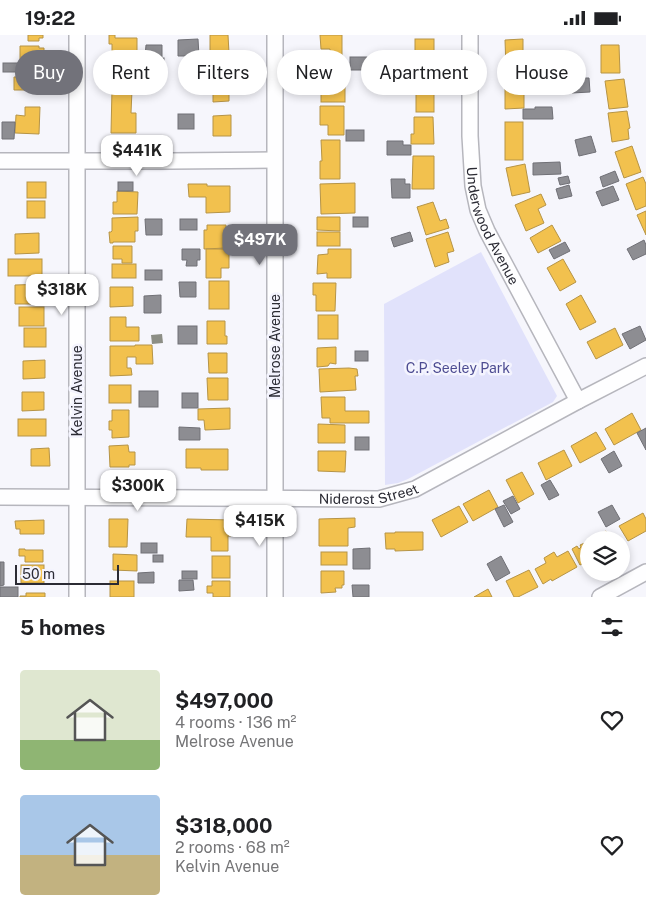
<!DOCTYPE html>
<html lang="en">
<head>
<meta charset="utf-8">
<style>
  :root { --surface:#fff; --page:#f6f6f6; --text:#202124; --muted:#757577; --accent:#72727a }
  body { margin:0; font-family:"Public Sans",sans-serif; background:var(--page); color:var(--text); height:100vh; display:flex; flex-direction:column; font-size:19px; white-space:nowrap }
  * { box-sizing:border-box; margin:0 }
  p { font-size:16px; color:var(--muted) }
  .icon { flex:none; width:28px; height:28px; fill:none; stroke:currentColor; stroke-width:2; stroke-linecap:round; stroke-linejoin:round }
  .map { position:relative; height:562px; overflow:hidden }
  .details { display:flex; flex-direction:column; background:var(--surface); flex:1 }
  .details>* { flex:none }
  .guide { position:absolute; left:15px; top:15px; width:616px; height:45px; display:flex; gap:10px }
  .controls { position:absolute; left:580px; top:496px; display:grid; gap:10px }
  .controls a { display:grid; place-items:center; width:50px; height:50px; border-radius:50%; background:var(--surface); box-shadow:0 2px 8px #0003; font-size:25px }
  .scale { position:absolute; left:15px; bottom:12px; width:104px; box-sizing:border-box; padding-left:5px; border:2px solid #2b2b34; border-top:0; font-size:14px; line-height:18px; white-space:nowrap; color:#2b2b34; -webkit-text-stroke:4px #f4f4fe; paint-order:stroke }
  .price { position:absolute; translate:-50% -42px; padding:0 11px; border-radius:10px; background:#fff; color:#222; font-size:16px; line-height:32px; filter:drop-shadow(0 1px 2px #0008) }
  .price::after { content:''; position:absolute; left:50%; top:30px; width:15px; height:11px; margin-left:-8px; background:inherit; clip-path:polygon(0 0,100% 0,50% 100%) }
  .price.active { background:var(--accent); color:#fff }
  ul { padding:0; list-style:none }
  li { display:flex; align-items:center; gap:15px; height:125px; padding:0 20px }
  li span { display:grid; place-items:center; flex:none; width:140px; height:100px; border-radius:5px; color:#555 }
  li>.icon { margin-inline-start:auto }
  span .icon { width:60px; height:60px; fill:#fffc; stroke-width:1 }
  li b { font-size:21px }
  h2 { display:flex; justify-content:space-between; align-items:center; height:60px; padding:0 20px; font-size:21px }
  .pill { padding:0 18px; border-radius:22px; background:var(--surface); box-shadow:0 2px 8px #0003; font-size:18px; line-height:45px }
  .pill.active { background:var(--accent); color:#fff }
  .status { display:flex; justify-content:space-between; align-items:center; height:35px; padding:0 25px; background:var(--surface); direction:ltr }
  .status svg { height:14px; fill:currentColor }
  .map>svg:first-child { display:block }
  .green { fill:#e1e2fb }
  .homes { fill:#f2c14e; stroke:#b69446 }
  .industry { fill:#8d8d92; stroke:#707076 }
  .building { fill:#8c8e85 }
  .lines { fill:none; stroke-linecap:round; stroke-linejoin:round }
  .minor-casing { stroke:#b6b6bd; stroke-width:18 }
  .minor { stroke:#fefeff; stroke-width:15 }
  .labels { text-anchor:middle; stroke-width:5; stroke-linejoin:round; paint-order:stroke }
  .street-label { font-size:14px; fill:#2b2b34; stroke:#f4f4fe }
  .park-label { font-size:14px; fill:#4d4c92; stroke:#f4f4fe }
</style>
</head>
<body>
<div class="status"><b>19:22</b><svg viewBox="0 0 49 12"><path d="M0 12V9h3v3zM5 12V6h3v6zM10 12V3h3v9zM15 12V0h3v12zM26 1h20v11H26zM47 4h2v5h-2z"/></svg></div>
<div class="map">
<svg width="646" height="562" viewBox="0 0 646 562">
  <rect width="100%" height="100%" fill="#f6f6fc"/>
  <path class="green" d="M481,217L557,361L553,367L408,444L398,448L385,450L384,269Z"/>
  <g class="homes">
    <path d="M28,0H43V3H39V6H28Z"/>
    <path d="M109,0H115V3H137V21H112V9H109Z"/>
    <path d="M210,0H228L229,18H210Z"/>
    <path d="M320,0H342V20H336V18H330V14H321Z"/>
    <rect x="415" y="4" width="19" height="27"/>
    <path d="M523,4V34H506L505,5Z"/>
    <path d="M601,10H619L620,38H601Z"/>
    <path d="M20,11H39V13H44V24H39V26H20Z"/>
    <path d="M112,24H135V40H130V52H112Z"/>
    <path d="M320,25H343L344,40H320Z"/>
    <rect x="207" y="27" width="22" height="19"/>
    <path d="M14,42H44V50H40V55H14Z"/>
    <path d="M624,44L628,72L609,74L605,46Z"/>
    <path d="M505,45H524V73L505,74Z"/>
    <rect x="321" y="47" width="24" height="20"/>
    <rect x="416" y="49" width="18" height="28"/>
    <path d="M213,51H229V66L213,67Z"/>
    <path d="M112,54L132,55L131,78H136V98H111Z"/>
    <path d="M320,71H344V100H328V90H320Z"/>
    <path d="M25,72H40L39,99L15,98L16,80L25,81Z"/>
    <path d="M627,76L630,93L628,94L629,104L612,107L608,78Z"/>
    <path d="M231,80V101H213V81Z"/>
    <path d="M414,82H433L434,109H411V99H414Z"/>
    <rect x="505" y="87" width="18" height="38"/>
    <path d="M321,105H340V144H320V126H322Z"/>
    <path d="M632,111L641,137L624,143L615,117Z"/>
    <path d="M413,121H434V154H412Z"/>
    <path d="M525,129L530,157L512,161L506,133Z"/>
    <path d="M643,142L646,149V171L636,175L626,149Z"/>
    <rect x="27" y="147" width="19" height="16"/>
    <path d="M355,148V178L321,179L320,149Z"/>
    <path d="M188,149H207V151H230V177L206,178V162H189Z"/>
    <path d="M117,156L138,157L137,179H113V167H117Z"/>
    <path d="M541,159L546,170L538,174L544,188L526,196L515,170Z"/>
    <rect x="27" y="166" width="18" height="17"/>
    <path d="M433,167L440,186L446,184L449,193L426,200L417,172Z"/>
    <path d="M646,176V200L637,180Z"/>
    <path d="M138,182V196H135V207H113V208H110L109,197H111L112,196V183Z"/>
    <path d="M317,182H340V196L317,195Z"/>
    <path d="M207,190H226V213L204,214V195H207Z"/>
    <path d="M552,190L561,206L538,218L530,203Z"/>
    <rect x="317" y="197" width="23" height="14"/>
    <path d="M448,197L454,216L447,218L449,227L435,232L426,204Z"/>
    <path d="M39,198V218L15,219V199Z"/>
    <path d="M113,211H132V228H122V224H113Z"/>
    <path d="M206,214H229V233H221V243H206Z"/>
    <path d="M328,214H351V243H327V238L317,239L318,220L328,219Z"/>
    <rect x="8" y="224" width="34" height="17"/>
    <path d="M563,224L576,247L560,256L547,233Z"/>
    <rect x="112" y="229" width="24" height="14"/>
    <rect x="209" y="246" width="20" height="28"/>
    <path d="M313,248H336L335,276H316V260H313Z"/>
    <path d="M46,249V269H15V250Z"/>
    <path d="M110,252H133V271L110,272Z"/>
    <path d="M581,260L596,287L580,295L566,269Z"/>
    <rect x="19" y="272" width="25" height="19"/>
    <rect x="318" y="280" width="20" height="24"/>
    <path d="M110,282H126V292H139V306H110Z"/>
    <path d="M207,286H225V301H227V309H207Z"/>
    <rect x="24" y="293" width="22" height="19"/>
    <path d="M615,293L623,310L596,324L587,307Z"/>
    <path d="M135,310H152L153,329H136V322H127V333H131L132,340L110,341V311H135Z"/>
    <path d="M336,312V329L330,328L328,331L317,332V313Z"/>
    <path d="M208,318H227V338H209Z"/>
    <path d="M45,325V343L23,344V326Z"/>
    <path d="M349,333L357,334L358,341H355L356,355L320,357L319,334Z"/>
    <path d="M207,343H228V365H208Z"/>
    <rect x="109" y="350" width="22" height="18"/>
    <path d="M22,357H44V375L22,376Z"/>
    <path d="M321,362H345V376H369V388H330V383H322Z"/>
    <path d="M230,373V394L205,395L204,385H198V374Z"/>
    <path d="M112,375H129V402L112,403V395H109V386H112Z"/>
    <path d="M632,378L641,395L614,410L605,394Z"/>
    <rect x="18" y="384" width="28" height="17"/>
    <path d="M318,389L345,390V408H318Z"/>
    <path d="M596,397L606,414L580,428L571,411Z"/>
    <path d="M128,410L129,417H135V430H129V432H110L109,411Z"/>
    <path d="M49,413L50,431H31V414Z"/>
    <path d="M186,414H228V435H201V433H186Z"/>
    <path d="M564,415L572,431L546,445L538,428Z"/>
    <path d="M318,416H346L345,437L318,436Z"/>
    <path d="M522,437L534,459L518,468L506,445Z"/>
    <path d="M489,455L498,472L473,486L463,469Z"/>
    <path d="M459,471L468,487L441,502L432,485Z"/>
    <path d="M643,478L646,484V496L628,506L619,491Z"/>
    <path d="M355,483V492L348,493V511H319V484Z"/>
    <path d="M109,484H128L127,512H109Z"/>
    <path d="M187,484L232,485L231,501H228V516H211V502H186Z"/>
    <path d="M44,485V499H20V494H16L15,486Z"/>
    <path d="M606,496L611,505H590Z"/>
    <path d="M395,497H423V515L395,516V514H386L385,498H395Z"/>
    <path d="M589,506V526L580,530L572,514L577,511L579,514L581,512L580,510Z"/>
    <path d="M19,514H25V515H43V527H25V521H19Z"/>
    <path d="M568,516L577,532L552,546L551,544L543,549L535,534L546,528L544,523L554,517L557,522Z"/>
    <rect x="321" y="517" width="26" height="13"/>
    <path d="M113,519L137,520V536L113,535Z"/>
    <rect x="212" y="521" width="18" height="22"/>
    <rect x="21" y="530" width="23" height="18"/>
    <path d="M529,535L538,552L518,562H514L506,546Z"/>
    <path d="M321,536H344V550H342V553H335L336,557L321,558Z"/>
    <rect x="110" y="546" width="24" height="16"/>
    <path d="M212,546H230V562H213V558H207V551H212Z"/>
    <path d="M488,554L492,562H474Z"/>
    <path d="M26,558H45V562H20V561H26Z"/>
  </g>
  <g class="industry">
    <path d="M198,4L199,21H178V5Z"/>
    <path d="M146,10H162V22H145Z"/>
    <rect x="386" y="21" width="25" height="19"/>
    <rect x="350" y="22" width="17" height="13"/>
    <rect x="146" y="23" width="18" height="17"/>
    <path d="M538,24L557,25V43H538Z"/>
    <rect x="3" y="28" width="17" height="9"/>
    <path d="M386,41H413L414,51H402V58H386Z"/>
    <path d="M572,43H589L590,57L572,58Z"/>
    <path d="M535,72H552L553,84H523V74H535Z"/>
    <rect x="178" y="79" width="16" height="15"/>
    <path d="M2,87H15L14,104H2Z"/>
    <rect x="346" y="95" width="18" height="11"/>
    <path d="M591,101L596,117L579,121L575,105Z"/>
    <path d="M387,106H403V110H411V120H387Z"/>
    <path d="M560,127L561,139L533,140V128Z"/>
    <path d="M615,136L619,146L603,152L600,142Z"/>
    <path d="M568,141L570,148L560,150L558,143Z"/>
    <path d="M391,144H405V149H410V163H392Z"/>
    <rect x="118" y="147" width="15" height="9"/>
    <path d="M569,150L572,161L559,164L556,154Z"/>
    <path d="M613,151L619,165L602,171L596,157Z"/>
    <rect x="353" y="182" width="15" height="10"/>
    <path d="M145,184H162V200H146Z"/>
    <rect x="180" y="184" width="17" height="11"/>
    <path d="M410,197L413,206L394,212L391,203Z"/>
    <path d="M644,205L646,210V219L633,225L627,214Z"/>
    <path d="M565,207L570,216L554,224L549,215Z"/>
    <path d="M182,214H200V225H197V231H186L187,225H182Z"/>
    <rect x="145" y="235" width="17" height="10"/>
    <path d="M179,247H196V262H180Z"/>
    <path d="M161,260V278H144V261Z"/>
    <rect x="178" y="291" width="19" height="18"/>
    <path d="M640,291L646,305L630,314L622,299Z"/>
    <rect x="355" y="316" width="13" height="10"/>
    <rect x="139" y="356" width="19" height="16"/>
    <rect x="182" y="358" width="16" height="15"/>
    <path d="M179,392L200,393V405H179Z"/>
    <path d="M646,393V415L637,398Z"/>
    <rect x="355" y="402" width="14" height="13"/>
    <path d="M614,416L622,431L609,438L601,424Z"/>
    <path d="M550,445L559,460L549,465L541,450Z"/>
    <path d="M513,461L520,474L511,479L503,466Z"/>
    <path d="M504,470L513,487L504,492L495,474Z"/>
    <path d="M612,470L620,484L606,492L598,477Z"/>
    <rect x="141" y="508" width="16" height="10"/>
    <path d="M370,513V534H353V514Z"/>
    <rect x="153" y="520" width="10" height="7"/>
    <path d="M501,521L510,538L496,546L487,529Z"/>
    <path d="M0,527H4V550L0,551Z"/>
    <rect x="182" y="536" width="15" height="8"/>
    <path d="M154,537V548H138V538Z"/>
    <path d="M179,545H193L194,555L179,556Z"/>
    <path d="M352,550H369V562H353Z"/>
    <rect x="0" y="552" width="18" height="10"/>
  </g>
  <path class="building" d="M162,299L163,308L152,309L151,300Z"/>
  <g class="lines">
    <g class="minor-casing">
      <g id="minor">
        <path d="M77,0V562"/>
        <path d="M275,0V562"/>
        <path id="s1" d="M470,0V101L473,151L478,175L487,196L578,366"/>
        <path d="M0,126H171L274,125"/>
        <path id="s2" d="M0,462L379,464L415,454L578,366L646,331"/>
        <path d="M600,562L646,537"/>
      </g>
    </g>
    <use href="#minor" class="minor"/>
  </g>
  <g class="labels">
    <g class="street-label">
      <text dy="5" stroke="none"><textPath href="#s1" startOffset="195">Underwood Avenue</textPath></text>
      <text transform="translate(275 311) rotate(-90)" y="5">Melrose Avenue</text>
      <text transform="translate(77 356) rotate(-90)" y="5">Kelvin Avenue</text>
      <text dy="5" stroke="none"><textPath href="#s2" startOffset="369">Niderost Street</textPath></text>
    </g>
    <g class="park-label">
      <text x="458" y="338">C.P. Seeley Park</text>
    </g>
  </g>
</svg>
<div class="controls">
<a><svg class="icon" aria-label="layers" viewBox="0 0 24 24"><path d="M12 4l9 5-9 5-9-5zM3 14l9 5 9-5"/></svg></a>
</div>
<div class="scale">50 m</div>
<b class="price" style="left:137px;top:142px">$441K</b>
<b class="price active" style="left:260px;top:231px">$497K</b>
<b class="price" style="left:62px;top:281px">$318K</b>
<b class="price" style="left:138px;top:477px">$300K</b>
<b class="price" style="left:260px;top:512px">$415K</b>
<div class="guide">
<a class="pill active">Buy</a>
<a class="pill">Rent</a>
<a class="pill">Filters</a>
<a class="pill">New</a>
<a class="pill">Apartment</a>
<a class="pill">House</a>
</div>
</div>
<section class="details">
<h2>5 homes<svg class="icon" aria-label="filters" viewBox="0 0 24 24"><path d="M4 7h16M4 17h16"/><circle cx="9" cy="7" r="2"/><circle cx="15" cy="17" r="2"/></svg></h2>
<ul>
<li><span style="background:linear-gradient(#dfe7d0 70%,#8fb573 0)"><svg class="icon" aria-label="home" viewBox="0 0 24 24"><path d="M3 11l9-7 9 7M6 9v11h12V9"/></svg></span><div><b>$497,000</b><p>4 rooms · 136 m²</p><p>Melrose Avenue</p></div><svg class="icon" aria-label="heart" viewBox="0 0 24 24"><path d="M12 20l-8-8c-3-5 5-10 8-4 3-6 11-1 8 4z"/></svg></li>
<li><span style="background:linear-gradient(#a9c7e8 60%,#c2b280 0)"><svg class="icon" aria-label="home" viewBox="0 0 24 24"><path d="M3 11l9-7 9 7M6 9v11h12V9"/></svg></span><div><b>$318,000</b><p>2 rooms · 68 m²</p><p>Kelvin Avenue</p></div><svg class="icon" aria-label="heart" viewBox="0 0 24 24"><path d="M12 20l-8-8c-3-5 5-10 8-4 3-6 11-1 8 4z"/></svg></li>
</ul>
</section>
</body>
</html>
